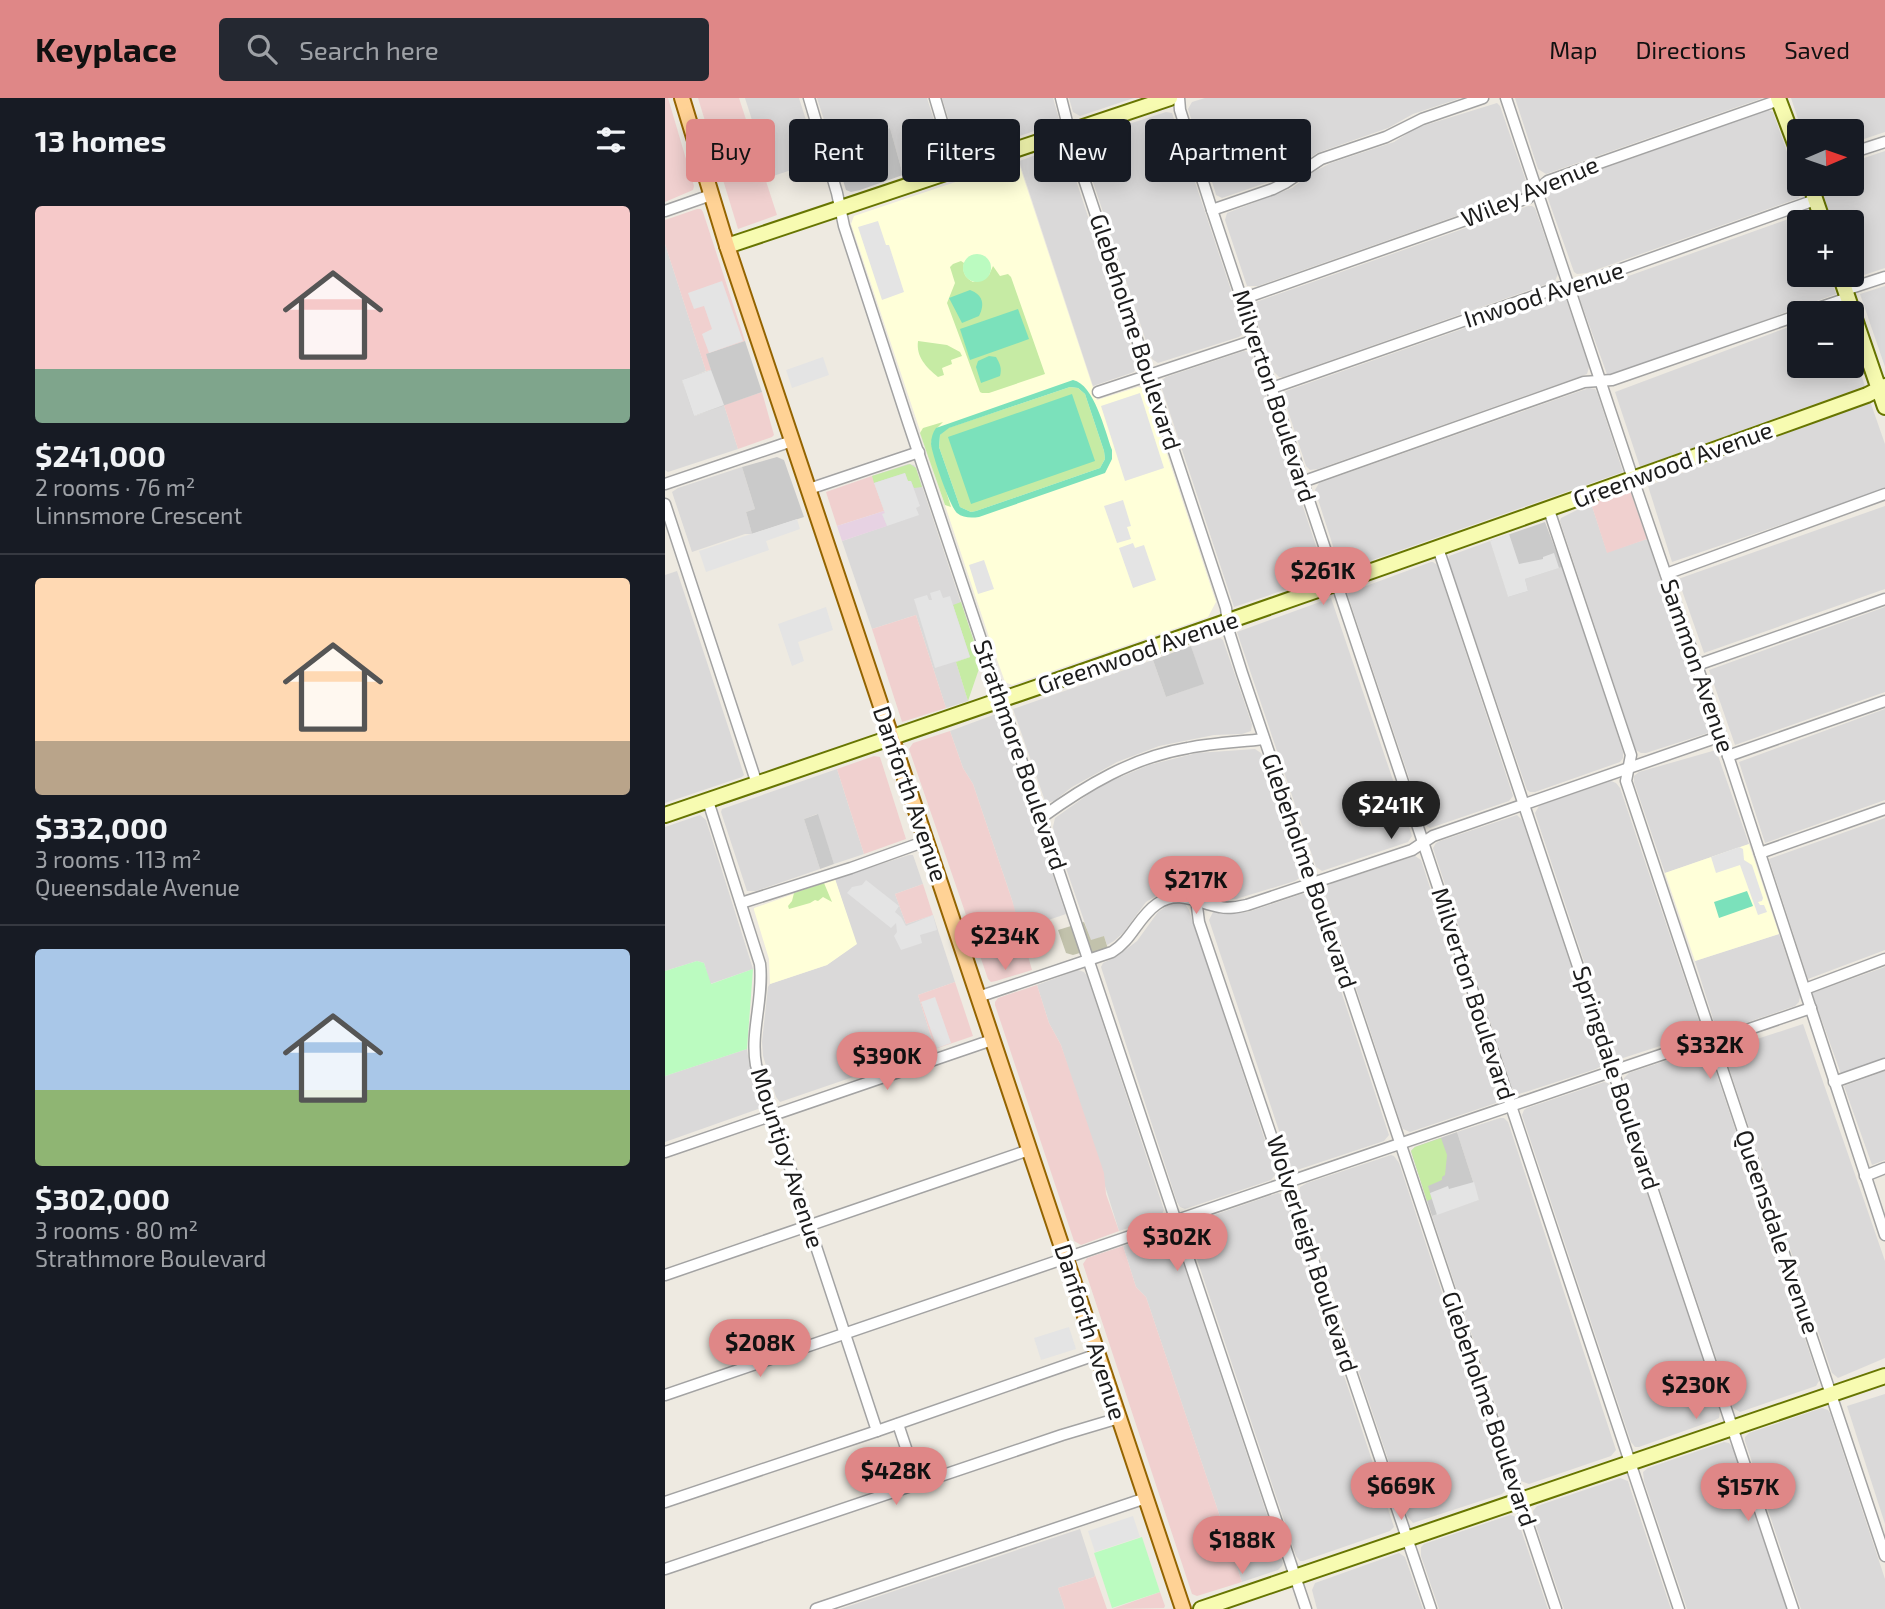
<!DOCTYPE html>
<html lang="en">
<head>
<meta charset="utf-8">
<style>
  :root { --surface:#171b24; --page:#242831; --text:#f1f3f6; --muted:#9ea1a6; --line:#363941; --accent:#df8787 }
  body { margin:0; font-family:"Exo 2",sans-serif; background:var(--page); color:var(--text); height:100vh; display:flex; flex-direction:column; font-size:26px; white-space:nowrap }
  * { box-sizing:border-box; margin:0 }
  p { font-size:23px; color:var(--muted) }
  .icon { flex:none; width:38px; height:38px; fill:none; stroke:currentColor; stroke-width:2; stroke-linecap:round; stroke-linejoin:round }
  .map { position:relative; flex:1; overflow:hidden }
  .panel { display:flex; flex-direction:column; background:var(--surface); width:665px }
  .panel>* { flex:none }
  .hud { position:absolute; left:21px; top:21px; width:665px; height:63px; display:flex; gap:14px }
  .needle { width:46px; rotate:88deg }
  .fabs { position:absolute; left:1122px; top:21px; display:grid; gap:14px }
  .fabs a { display:grid; place-items:center; width:77px; height:77px; border-radius:7px; background:var(--surface); box-shadow:0 4px 18px #0003; font-size:35px }
  .price { position:absolute; translate:-50% -60px; padding:0 16px; border-radius:24px; background:var(--accent); color:#111; font-size:23px; line-height:46px; filter:drop-shadow(0 2px 4px #0008) }
  .price::after { content:''; position:absolute; left:50%; top:42px; width:21px; height:16px; margin-left:-10px; background:inherit; clip-path:polygon(0 0,100% 0,50% 100%) }
  .price.selected { background:#222; color:#fff }
  ul { padding:0; list-style:none }
  li { display:grid; align-content:center; gap:14px; height:371px; padding:0 35px }
  li+li { border-top:2px solid var(--line) }
  li span { display:grid; place-items:center; height:217px; border-radius:7px; color:#555 }
  li>.icon { margin-inline-start:auto }
  span .icon { width:126px; height:126px; fill:#fffc; stroke-width:1 }
  li b { font-size:30px }
  h2 { display:flex; justify-content:space-between; align-items:center; height:84px; padding:0 35px; font-size:30px }
  .pill { padding:0 24px; border-radius:7px; background:var(--surface); box-shadow:0 4px 18px #0003; font-size:24px; line-height:63px }
  .pill.selected { background:var(--accent); color:#111 }
  header { display:flex; align-items:center; gap:42px; box-sizing:border-box; height:98px; padding:0 35px; background:var(--accent); color:#111 }
  header strong { font-size:33px }
  nav { display:flex; gap:38px; margin-inline-start:auto; font-size:24px }
  .search { width:490px; height:63px; background:var(--page); display:flex; align-items:center; gap:18px; box-sizing:border-box; padding:0 24px; border-radius:7px; color:var(--muted); font-size:26px }
  main { display:flex; flex:1; min-height:0 }
  .map>svg:first-child { display:block }
  .residential { fill:#dad9d9 }
  .commercial { fill:#f0d0cf }
  .industrial { fill:#e7d2e3 }
  .education { fill:#ffffd9 }
  .religious { fill:#cacaca }
  .construction { fill:#c2c2ac }
  .grass { fill:#c6eba4 }
  .park { fill:#bbfbc0 }
  .pitch { fill:#7be1bb; fill-rule:evenodd }
  .parking { fill:#e4e4e4 }
  .lines { fill:none; stroke-linecap:round; stroke-linejoin:round }
  .street-casing { stroke:#a3a3a3; stroke-width:13 }
  .secondary-casing { stroke:#677501; stroke-width:18 }
  .primary-casing { stroke:#946400; stroke-width:18 }
  .street { stroke:#fff; stroke-width:10 }
  .secondary { stroke:#f7fbb1; stroke-width:14 }
  .primary { stroke:#ffd295; stroke-width:14 }
  .labels { text-anchor:middle; stroke-width:7; stroke-linejoin:round; paint-order:stroke }
  .street-label { font-size:24px; fill:#1c1c1c; stroke:#fff }
</style>
</head>
<body>
<header>
<strong>Keyplace</strong>
<div class="search"><svg class="icon" aria-label="search" viewBox="0 0 24 24"><circle cx="10" cy="10" r="6"/><path d="M15 15l6 6"/></svg>Search here</div>
<nav><a>Map</a><a>Directions</a><a>Saved</a></nav>
</header>
<main>
<section class="panel">
<h2>13 homes<svg class="icon" aria-label="filters" viewBox="0 0 24 24"><path d="M4 7h16M4 17h16"/><circle cx="9" cy="7" r="2"/><circle cx="15" cy="17" r="2"/></svg></h2>
<ul>
<li><span style="background:linear-gradient(#f6c9c9 75%,#7fa58c 0)"><svg class="icon" aria-label="home" viewBox="0 0 24 24"><path d="M3 11l9-7 9 7M6 9v11h12V9"/></svg></span><div><b>$241,000</b><p>2 rooms · 76 m²</p><p>Linnsmore Crescent</p></div></li>
<li><span style="background:linear-gradient(#ffd9b3 75%,#b9a48a 0)"><svg class="icon" aria-label="home" viewBox="0 0 24 24"><path d="M3 11l9-7 9 7M6 9v11h12V9"/></svg></span><div><b>$332,000</b><p>3 rooms · 113 m²</p><p>Queensdale Avenue</p></div></li>
<li><span style="background:linear-gradient(#a9c7e8 65%,#8fb573 0)"><svg class="icon" aria-label="home" viewBox="0 0 24 24"><path d="M3 11l9-7 9 7M6 9v11h12V9"/></svg></span><div><b>$302,000</b><p>3 rooms · 80 m²</p><p>Strathmore Boulevard</p></div></li>
</ul>
</section>
<div class="map">
<svg width="1220" height="1511" viewBox="0 0 1220 1511">
  <rect width="100%" height="100%" fill="#eeeae1"/>
  <g class="residential">
    <path d="M80,0H134L154,63L105,79Z"/>
    <path d="M152,0H262L280,57L279,62L238,77L225,30L168,50Z"/>
    <path d="M277,0H388L394,21L390,26L307,54L297,56L293,51Z"/>
    <path d="M404,0H469L415,18L408,14Z"/>
    <path d="M540,0H796L748,16L723,30L652,55L628,72L609,82L557,100L551,97L550,93L523,11L527,4Z"/>
    <path d="M850,0H1098L881,76L873,71Z"/>
    <path d="M1126,0H1220V34L1187,45L1186,33H1137Z"/>
    <path d="M832,5L835,8L862,86L859,94L593,188H582L560,122L562,115L627,90L648,74L666,65L729,44L751,30Z"/>
    <path d="M1103,12L1108,14L1136,94L1134,100L922,175L912,176L909,174L882,98L884,90Z"/>
    <path d="M501,14L507,15L580,234L574,239L493,265L487,261L416,48V44L420,40Z"/>
    <path d="M394,49L399,51L402,55L472,267L469,274L428,288L354,63Z"/>
    <path d="M1220,53V170L1184,182L1182,177H1186V124H1167L1155,86H1186L1187,64Z"/>
    <path d="M863,108H867L870,110L893,176L890,183L618,279H614L609,274L587,209L591,204Z"/>
    <path d="M1143,114L1146,124H1134V177H1165L1171,196L943,279L913,196Z"/>
    <path d="M0,146L41,273L17,283L30,318L59,307L73,351L3,374L0,372Z"/>
    <path d="M1220,188V269L1195,196Z"/>
    <path d="M894,197L901,201L924,269L922,276L653,371L645,372L641,368L620,304L619,296L621,293Z"/>
    <path d="M1134,225V268H1186L1187,251L1200,288L975,369L950,294Z"/>
    <path d="M579,253L585,254L588,258L661,478L569,509L496,288L497,282L501,279Z"/>
    <path d="M924,290L930,291L932,294L958,374L679,472L675,470L650,392L654,385Z"/>
    <path d="M1205,303L1220,346V391L1007,464L983,388Z"/>
    <path d="M243,366L249,367L251,370L313,556L291,564L303,603L281,610L251,517L207,531L177,443L221,428L217,416L220,415L207,378Z"/>
    <path d="M77,369L90,411L81,414L87,436H80L27,454L7,394L13,390Z"/>
    <path d="M926,405L942,454L982,441L1046,634L981,655H976L971,652L895,423L896,420Z"/>
    <path d="M1220,408V491L1039,555L1013,481Z"/>
    <path d="M825,443L843,499L859,481L897,469L958,654V660L955,664L870,694H865L862,692L783,462L784,458Z"/>
    <path d="M766,464H768L772,467L848,698L844,703L765,730L760,727L682,495Z"/>
    <path d="M12,473L79,677L77,679L0,705V477Z"/>
    <path d="M666,500L747,738L743,744L657,773L651,769L572,534Z"/>
    <path d="M1220,509V594L1070,647L1044,572Z"/>
    <path d="M555,540L558,542L581,609L587,627L586,633L577,636L549,637L494,648L452,664L407,689L389,703L385,704L380,703L348,611L488,562L501,599L538,586L526,548Z"/>
    <path d="M1220,611V702L1100,745L1074,664Z"/>
    <path d="M331,616L333,618L401,816L354,832L347,802L308,686L298,670L285,633Z"/>
    <path d="M590,651L596,655L599,661L637,774L636,779L630,783L571,801L555,800L528,791H506L499,793L481,804L458,835L449,843L442,847L439,838L426,843L389,735L388,729L390,720L428,693L446,683L484,667L532,655Z"/>
    <path d="M1051,652L1084,746L1000,775L969,684V678L974,674Z"/>
    <path d="M172,671L199,756L169,766L152,716L139,721L155,771L91,793H82L56,714L57,711Z"/>
    <path d="M946,683L951,685L955,690L1036,929L1035,933L1029,937L955,961L950,957L870,715L874,708Z"/>
    <path d="M35,717L41,722L88,871L45,886L39,865L32,863L0,873V729Z"/>
    <path d="M852,717L857,722L937,961L935,969L931,971L854,996L847,990L768,750L771,745L775,743Z"/>
    <path d="M1220,720V852L1143,881L1104,761Z"/>
    <path d="M244,757H248L258,786L230,796L241,826L268,817L290,884L253,897L270,951L115,1004L111,999L98,958L97,944L103,889L105,886L162,867L191,846L170,781Z"/>
    <path d="M750,758L756,762L833,999L831,1005L745,1034L738,1031L736,1026L659,793L660,789L668,785Z"/>
    <path d="M637,796H641L645,800L724,1037L719,1043L632,1072L626,1070L625,1066L544,822L548,814L561,816L583,814Z"/>
    <path d="M511,805L520,806L524,812L611,1076L606,1082L520,1111L515,1109L512,1104L436,869L438,865L451,859L472,843L493,814L502,808Z"/>
    <path d="M1114,836L1135,898L1134,904L1130,908L1060,932H1054L1050,927L1030,863Z"/>
    <path d="M1220,869V960L1176,976L1147,895Z"/>
    <path d="M413,872L419,874L422,878L499,1112L495,1120L454,1133L396,947L384,925L372,887Z"/>
    <path d="M1138,926L1220,1163V1260L1173,1280L1167,1275L1058,952Z"/>
    <path d="M82,951L84,964L97,1006L96,1010L0,1044V978Z"/>
    <path d="M1036,951H1041L1045,956L1154,1283L1151,1288L1075,1314L1068,1310L959,984V980L964,975Z"/>
    <path d="M1220,973V1062L1207,1067L1179,988Z"/>
    <path d="M939,984L943,985L947,991L1055,1313L1054,1320L1050,1322L974,1349H970L966,1344L857,1017L859,1012L862,1010Z"/>
    <path d="M835,1020H839L843,1024L951,1352L946,1358L864,1386L856,1383L767,1118L814,1102L792,1034Z"/>
    <path d="M726,1057L729,1058L734,1065L841,1387L840,1393L837,1396L748,1425L742,1418L634,1095L635,1089L642,1085Z"/>
    <path d="M613,1095L619,1097L621,1102L729,1429L725,1433L638,1463H635L631,1458L522,1131L526,1125Z"/>
    <path d="M500,1133L505,1134L509,1138L618,1465L617,1468L613,1472L577,1484L481,1199L471,1189L458,1148Z"/>
    <path d="M1220,1296V1426L1182,1308Z"/>
    <path d="M1157,1310L1163,1312L1165,1315L1220,1481V1511H1136L1080,1343V1339L1084,1335Z"/>
    <path d="M1059,1344L1064,1345L1068,1350L1122,1511H1022L979,1383L978,1374L983,1370Z"/>
    <path d="M955,1380L963,1383L965,1390L1006,1511H899L869,1422L868,1413L872,1408Z"/>
    <path d="M845,1417L849,1418L853,1423L883,1511H774L756,1458V1449L759,1446Z"/>
    <path d="M415,1431L430,1477L429,1479L393,1490L400,1511H175Z"/>
    <path d="M734,1455L740,1459L758,1511H652L647,1492L650,1485Z"/>
  </g>
  <g class="commercial">
    <path d="M0,0H3L29,88L28,92L0,104Z"/>
    <path d="M33,0H74L112,117L73,131Z"/>
    <path d="M32,111H36L38,114L80,243L42,256L46,272L41,273L0,146V122Z"/>
    <path d="M97,294L109,337L107,339L73,351L59,307Z"/>
    <path d="M207,378L219,413L172,428L161,394Z"/>
    <path d="M965,392L982,441L942,455L926,405Z"/>
    <path d="M251,517L281,610L237,624L207,531Z"/>
    <path d="M285,633L298,670L308,686L347,802L367,872L331,883L326,884L323,881L244,651L248,645Z"/>
    <path d="M209,658L215,659L241,741L199,756L172,671Z"/>
    <path d="M258,786L268,817L241,826L230,796Z"/>
    <path d="M290,884L308,938L270,951L253,897Z"/>
    <path d="M372,887L384,925L396,947L439,1075L441,1096L454,1133L416,1147L409,1143L330,907V904L333,900Z"/>
    <path d="M458,1148L471,1189L481,1199L577,1484L532,1498L527,1496L418,1166L422,1160Z"/>
    <path d="M430,1477L442,1511H400L393,1490L429,1479Z"/>
    <path d="M495,1494L500,1508L499,1510L447,1511Z"/>
  </g>
  <path class="industrial" d="M219,413L220,415L218,417L222,428L177,443L172,428Z"/>
  <g class="education">
    <path d="M353,63L432,302L473,289L477,290L481,293L551,504L543,519L347,587L340,584L324,539L186,126L189,118Z"/>
    <path d="M1084,746L1114,836L1030,863L1000,775Z"/>
    <path d="M170,781L192,846L162,867L105,886L104,861L89,812V810Z"/>
  </g>
  <g class="religious">
    <path d="M225,30L238,77L195,92L186,94L181,92L168,50Z"/>
    <path d="M80,243L97,294L29,318L17,282L46,272L41,256Z"/>
    <path d="M112,359L119,362L139,419L87,436L81,414L90,411L77,369Z"/>
    <path d="M880,424L897,469L860,481L863,493L843,499L825,443Z"/>
    <path d="M526,548L539,586L501,599L488,562Z"/>
    <path d="M153,716L169,766L155,771L139,721Z"/>
    <path d="M792,1034L814,1102L767,1118L746,1053L750,1049Z"/>
  </g>
  <path class="construction" d="M419,824L426,842L439,838L443,851L432,860L418,854L408,857L401,855L393,832Z"/>
  <g class="grass">
    <path d="M296,163L299,165C297,174 300,180 308,184L324,177L328,168L335,178L343,176L346,179L380,276L324,295H317L315,294L282,205L290,185L285,169L288,166Z"/>
    <path d="M253,243L282,247L295,254L297,258L286,262L287,266L277,270L279,277L273,279C261,269 251,259 253,243Z"/>
    <path d="M405,289L413,290L420,296L439,353L440,361L435,370L311,413L306,414L295,409L274,349L275,337L283,330Z"/>
    <path d="M278,324L272,330L266,345L286,409L280,407L255,335L258,330Z"/>
    <path d="M245,366L251,370L257,389L249,390L246,383L243,384L240,375L209,385L207,378Z"/>
    <path d="M296,504L316,565L303,603L291,564L305,559L288,507Z"/>
    <path d="M159,785L167,804L158,799L153,803L150,802L145,805L124,811L123,808L127,803L129,795Z"/>
    <path d="M776,1040L782,1057L780,1077L777,1079V1082L763,1088L767,1101L762,1103L746,1053L750,1049Z"/>
  </g>
  <g class="park">
    <circle cx="312" cy="170" r="14"/>
    <path d="M32,863L39,865L46,886L88,871L82,951L0,978V873Z"/>
    <path d="M477,1439L495,1494L447,1510L429,1455Z"/>
  </g>
  <g class="pitch">
    <path d="M305,192C318,197 320,206 314,218L297,225L284,200Z"/>
    <path d="M353,211L364,241L305,262L295,231Z"/>
    <path d="M324,258L331,259C335,266 337,270 335,278L316,285L311,269L313,263Z"/>
    <path d="M408,282C429,286 440,333 447,352V361L440,375L314,419C306,420 298,420 292,415C285,409 267,356 266,346C266,340 268,334 271,330ZM405,289L413,290L420,296L439,353L440,361L435,370L311,413L306,414L295,409L274,349L275,337L284,330Z"/>
    <path d="M407,296L430,363L306,406L283,339Z"/>
    <path d="M1082,793L1088,808L1054,820L1049,804Z"/>
  </g>
  <g class="parking">
    <path d="M213,123L221,147H224L239,194L217,202L193,129Z"/>
    <path d="M57,183L78,243L44,255L37,236L47,231L39,208L29,211L23,195Z"/>
    <path d="M158,259L164,277L127,290L121,272Z"/>
    <path d="M46,272L59,307L29,318L17,282Z"/>
    <path d="M475,295L499,370L460,383L436,308Z"/>
    <path d="M240,375L243,383H246L255,408L251,410L254,417L222,428L217,416L220,415L209,385Z"/>
    <path d="M458,402L466,428L462,429L466,441L452,445L439,408Z"/>
    <path d="M132,421L135,431L101,443L104,452L41,474L34,453Z"/>
    <path d="M844,436L854,466L878,461V459L889,455L894,470L860,481L863,493L843,499L825,443Z"/>
    <path d="M468,445L470,450L479,447L491,482L468,490L454,450Z"/>
    <path d="M319,462L329,491L313,496L304,467Z"/>
    <path d="M275,492L278,500L285,498L305,559L270,570L249,501L262,497L264,502H267L265,495Z"/>
    <path d="M161,509L168,532L133,544L139,563L127,568L113,526Z"/>
    <path d="M1074,749L1078,751L1079,762L1087,767L1098,800L1097,803L1093,804L1095,807H1099L1102,814L1093,817L1075,767L1051,775L1046,759Z"/>
    <path d="M201,782L234,808L230,814L236,819L241,828L268,817L272,832L255,837L257,845L236,852L229,838L232,834L231,825L226,830L182,795L187,789L197,787Z"/>
    <path d="M270,899L286,945L272,950L256,904Z"/>
    <path d="M809,1084L814,1102L772,1117L765,1095L783,1088L784,1091Z"/>
    <path d="M404,1229L411,1251L376,1262L369,1240Z"/>
    <path d="M468,1418L475,1439L430,1454L423,1433Z"/>
  </g>
  <g class="lines">
    <g class="street-casing">
      <g id="street">
        <path d="M144,0L172,95L179,128L243,324L641,1511"/>
        <path d="M270,0L291,71"/>
        <path d="M396,0L408,48L561,510L564,534L577,575L648,784L891,1511"/>
        <path d="M514,0L515,12L547,112L1014,1511"/>
        <path d="M841,0L968,381L1063,658L1220,1137"/>
        <path d="M1186,55L1220,44"/>
        <path d="M547,112L608,91L620,85L656,61L721,39L757,21L818,0"/>
        <path d="M0,113L46,97"/>
        <path d="M1180,192L1220,179"/>
        <path d="M577,201L863,100L883,83L1114,2"/>
        <path d="M1139,215L1183,200"/>
        <path d="M607,290L892,190L917,185L1150,102"/>
        <path d="M433,294L590,242"/>
        <path d="M637,384L919,284L947,282L1134,217"/>
        <path d="M0,386L127,343"/>
        <path d="M144,391L254,354"/>
        <path d="M0,406L92,686"/>
        <path d="M884,412L966,657L961,683L1220,1458"/>
        <path d="M773,450L1128,1511"/>
        <path d="M1001,476L1220,396"/>
        <path d="M1032,567L1220,501"/>
        <path d="M1063,658L1220,603"/>
        <path d="M43,703L95,866C99,900 85,934 91,967L212,1333"/>
        <path d="M376,720C420,688 468,659 523,650C548,645 574,644 599,641"/>
        <path d="M1095,755L1220,711"/>
        <path d="M531,801L534,824L766,1511"/>
        <path d="M76,805L186,770L261,743"/>
        <path d="M1140,891L1220,861"/>
        <path d="M313,899L447,854C467,842 473,819 492,806C513,791 533,805 555,809C564,811 573,809 582,807L747,752L768,738L1056,638"/>
        <path d="M1169,984L1220,966"/>
        <path d="M0,1054L327,942"/>
        <path d="M1200,1078L1220,1070"/>
        <path d="M0,1177L364,1052"/>
        <path d="M0,1297L948,973L1037,943L1058,940L1146,910"/>
        <path d="M233,1326L253,1386"/>
        <path d="M0,1404L212,1333L433,1256"/>
        <path d="M0,1471L397,1337L454,1320"/>
        <path d="M151,1511L481,1400"/>
      </g>
    </g>
    <g class="secondary-casing">
      <g id="secondary">
        <path d="M1113,0L1134,56"/>
        <path d="M1145,86L1158,124"/>
        <path d="M62,148L505,0"/>
        <path d="M1175,177L1220,309"/>
        <path d="M0,717C402,580 803,441 1202,297L1220,288"/>
        <path d="M536,1511L1220,1278"/>
      </g>
    </g>
    <g class="primary-casing">
      <path id="primary" d="M17,0L62,148L518,1511"/>
    </g>
    <use href="#street" class="street"/>
    <use href="#secondary" class="secondary"/>
    <use href="#primary" class="primary"/>
  </g>
  <g class="labels">
    <g class="street-label">
      <text transform="translate(865 94) rotate(-23)" y="8">Wiley Avenue</text>
      <text transform="translate(879 197) rotate(-18)" y="8">Inwood Avenue</text>
      <text transform="translate(470 234) rotate(72)" y="8">Glebeholme Boulevard</text>
      <text transform="translate(609 298) rotate(72)" y="8">Milverton Boulevard</text>
      <text transform="translate(1008 367) rotate(-20)" y="8">Greenwood Avenue</text>
      <text transform="translate(473 555) rotate(-19)" y="8">Greenwood Avenue</text>
      <text transform="translate(1032 568) rotate(71)" y="8">Sammon Avenue</text>
      <text transform="translate(355 657) rotate(71)" y="8">Strathmore Boulevard</text>
      <text transform="translate(245 696) rotate(71)" y="8">Danforth Avenue</text>
      <text transform="translate(644 773) rotate(71)" y="8">Glebeholme Boulevard</text>
      <text transform="translate(808 896) rotate(72)" y="8">Milverton Boulevard</text>
      <text transform="translate(951 980) rotate(72)" y="8">Springdale Boulevard</text>
      <text transform="translate(122 1060) rotate(72)" y="8">Mountjoy Avenue</text>
      <text transform="translate(1112 1134) rotate(71)" y="8">Queensdale Avenue</text>
      <text transform="translate(647 1156) rotate(72)" y="8">Wolverleigh Boulevard</text>
      <text transform="translate(425 1234) rotate(72)" y="8">Danforth Avenue</text>
      <text transform="translate(824 1311) rotate(71)" y="8">Glebeholme Boulevard</text>
    </g>
  </g>
</svg>
<div class="fabs">
<a><svg class="needle" viewBox="-14 -14 28 28"><path d="M0-13l5 13h-10z" fill="#e53935"/><path d="M0 13l5-13h-10z" fill="#9ea1a6"/></svg></a>
<a>+</a>
<a>−</a>
</div>
<b class="price" style="left:658px;top:509px">$261K</b>
<b class="price selected" style="left:726px;top:743px">$241K</b>
<b class="price" style="left:531px;top:818px">$217K</b>
<b class="price" style="left:340px;top:874px">$234K</b>
<b class="price" style="left:1045px;top:983px">$332K</b>
<b class="price" style="left:222px;top:994px">$390K</b>
<b class="price" style="left:512px;top:1175px">$302K</b>
<b class="price" style="left:95px;top:1281px">$208K</b>
<b class="price" style="left:1031px;top:1323px">$230K</b>
<b class="price" style="left:231px;top:1409px">$428K</b>
<b class="price" style="left:736px;top:1424px">$669K</b>
<b class="price" style="left:1083px;top:1425px">$157K</b>
<b class="price" style="left:577px;top:1478px">$188K</b>
<div class="hud">
<a class="pill selected">Buy</a>
<a class="pill">Rent</a>
<a class="pill">Filters</a>
<a class="pill">New</a>
<a class="pill">Apartment</a>
</div>
</div>
</main>
</body>
</html>
